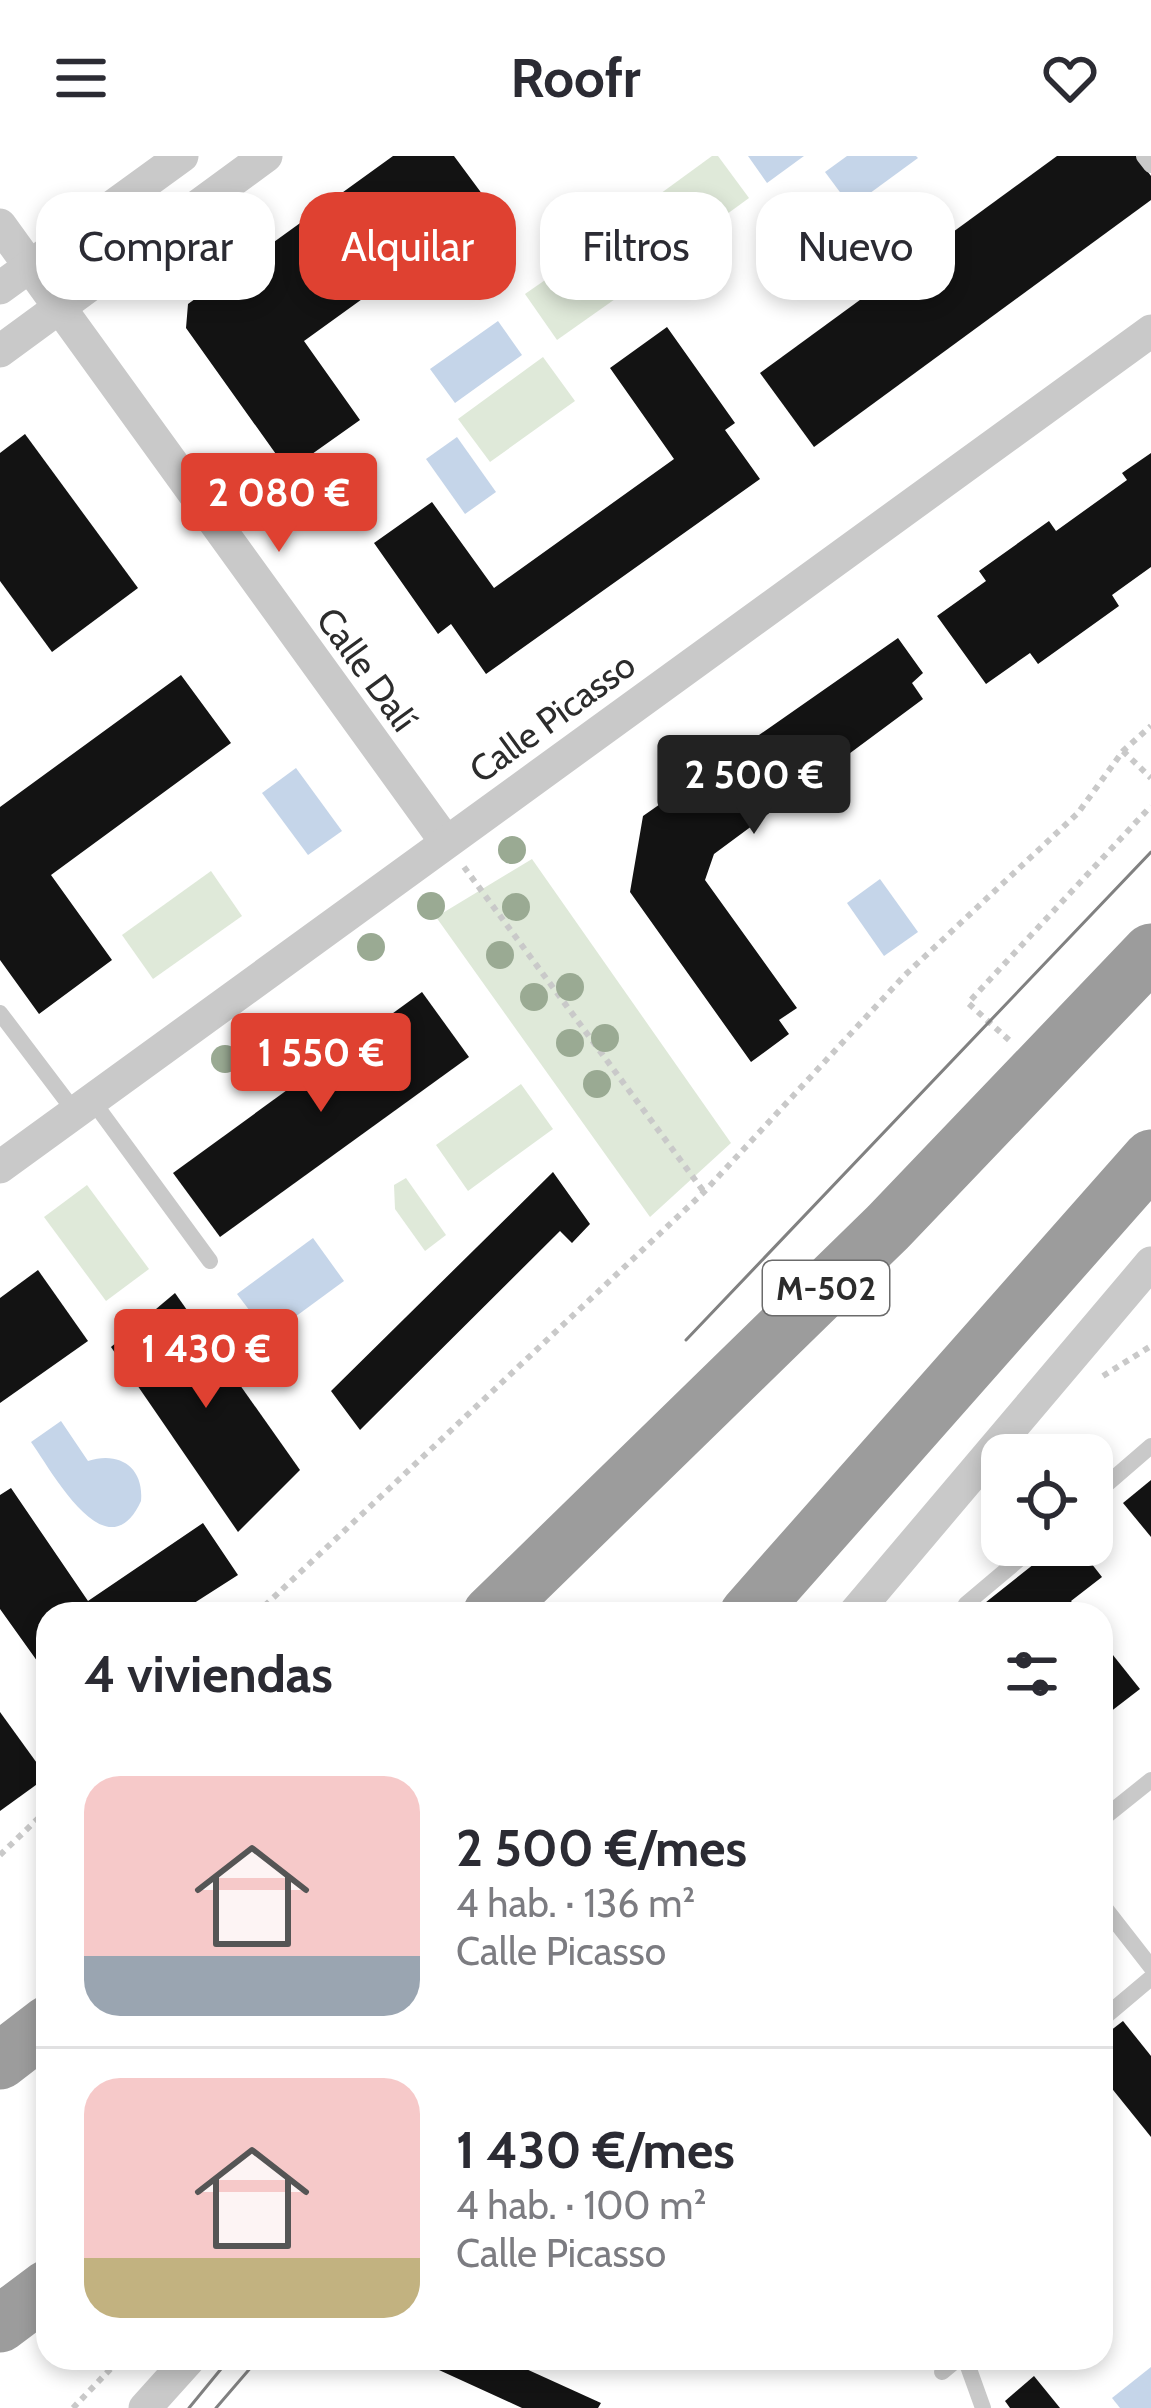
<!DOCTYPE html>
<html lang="es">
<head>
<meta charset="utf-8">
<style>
  :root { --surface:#fff; --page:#f2f2f3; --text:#2b2b33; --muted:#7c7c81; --line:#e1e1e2; --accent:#df4131 }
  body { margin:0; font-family:Cabin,sans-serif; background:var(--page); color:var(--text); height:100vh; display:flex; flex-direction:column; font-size:45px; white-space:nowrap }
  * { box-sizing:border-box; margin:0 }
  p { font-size:39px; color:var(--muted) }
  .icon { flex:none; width:66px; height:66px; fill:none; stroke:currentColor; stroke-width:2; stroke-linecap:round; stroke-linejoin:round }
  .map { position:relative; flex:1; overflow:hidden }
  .drawer { position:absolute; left:36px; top:1446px; width:1077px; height:768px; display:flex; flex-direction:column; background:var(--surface); border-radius:36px; box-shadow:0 6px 18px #0003 }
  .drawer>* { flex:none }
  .guide { position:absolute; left:36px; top:36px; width:1080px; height:108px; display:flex; gap:24px }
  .buttons { position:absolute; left:981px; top:1278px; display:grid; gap:24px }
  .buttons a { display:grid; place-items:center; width:132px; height:132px; border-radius:24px; background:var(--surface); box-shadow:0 6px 18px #0003; font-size:60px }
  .price { position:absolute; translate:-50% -102px; padding:0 27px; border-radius:12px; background:var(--accent); color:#fff; font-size:39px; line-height:78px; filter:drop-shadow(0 3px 6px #0008) }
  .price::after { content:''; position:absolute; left:50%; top:72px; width:36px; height:27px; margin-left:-18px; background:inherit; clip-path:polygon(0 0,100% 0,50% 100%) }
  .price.on { background:#222; color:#fff }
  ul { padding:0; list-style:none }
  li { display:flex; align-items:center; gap:36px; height:300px; padding:0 48px }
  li+li { border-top:3px solid var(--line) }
  li span { display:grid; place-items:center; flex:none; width:336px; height:240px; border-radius:36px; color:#555 }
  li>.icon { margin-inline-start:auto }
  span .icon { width:144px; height:144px; fill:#fffc; stroke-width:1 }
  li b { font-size:51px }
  h2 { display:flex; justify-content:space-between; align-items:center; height:144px; padding:0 48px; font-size:51px }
  .chip { padding:0 42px; border-radius:36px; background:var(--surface); box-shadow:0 6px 18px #0003; font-size:42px; line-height:108px }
  .chip.on { background:var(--accent); color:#fff }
  header { display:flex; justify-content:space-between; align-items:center; height:156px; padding:0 48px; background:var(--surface); font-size:54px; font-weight:700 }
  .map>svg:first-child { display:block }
  .green { fill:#dfe9d9 }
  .water { fill:#c5d5e9 }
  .building { fill:#131313 }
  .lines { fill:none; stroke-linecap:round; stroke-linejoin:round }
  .path { stroke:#c9c9c9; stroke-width:6; stroke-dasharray:6 6; stroke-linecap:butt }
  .service { stroke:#c9c9c9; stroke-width:16 }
  .minor { stroke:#c9c9c9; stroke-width:33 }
  .trunk { stroke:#9c9c9c; stroke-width:57 }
  .tram { stroke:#818181; stroke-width:3 }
  .tree { fill:#9aaa93 }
  .labels { text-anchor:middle; stroke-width:12; stroke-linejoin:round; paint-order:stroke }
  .shield { fill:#fff; stroke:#6b6b6b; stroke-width:3 }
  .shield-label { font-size:33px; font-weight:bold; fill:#2c2c2c }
  .street-label { font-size:36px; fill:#2c2c2c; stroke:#fff }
</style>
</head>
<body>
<header><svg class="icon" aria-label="menu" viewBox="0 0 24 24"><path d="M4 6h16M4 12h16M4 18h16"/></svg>Roofr<svg class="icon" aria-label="heart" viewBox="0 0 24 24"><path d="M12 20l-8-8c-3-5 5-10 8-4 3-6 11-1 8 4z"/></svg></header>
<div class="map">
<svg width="1151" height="2252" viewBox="0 0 1151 2252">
  <rect width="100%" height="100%" fill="#fff"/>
  <g class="green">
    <path d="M712,0H718L749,42L660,107L627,62Z"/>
    <path d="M610,79L642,124L557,184L525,138Z"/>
    <path d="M543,201L575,245L490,306L458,263Z"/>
    <path d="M532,703L731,987L650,1061L436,761Z"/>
    <path d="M211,715L242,760L153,823L122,779Z"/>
    <path d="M521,928L553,973L468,1035L436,989Z"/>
    <path d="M406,1022L446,1079L425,1095L395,1053L394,1029Z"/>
    <path d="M87,1029L149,1113L106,1145L44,1061Z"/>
  </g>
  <g class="water">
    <path d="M748,0H804L767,27Z"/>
    <path d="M847,0H916L918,2L851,51L825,16Z"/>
    <path d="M498,165L522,199L455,247L430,213Z"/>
    <path d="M457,281L496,336L465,358L426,303Z"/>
    <path d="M296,612L342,675L308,699L262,637Z"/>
    <path d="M880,723L918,776L884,800L847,747Z"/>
    <path d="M313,1082L344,1125L269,1180L237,1138Z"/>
    <path d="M61,1265L88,1305C119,1295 144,1311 141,1345C107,1419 52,1315 31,1286Z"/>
    <path d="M1151,2211V2252H1120L1112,2242Z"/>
  </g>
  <g class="building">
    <path d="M393,0H454L491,50L304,185L360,264L288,315L186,172L188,148Z"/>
    <path d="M1057,0H1136L1151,20V44L814,291L760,217Z"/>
    <path d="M667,171L735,267L725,274L760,323L486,518L451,468L438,478L374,387L432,346L494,432L674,303L610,212Z"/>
    <path d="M25,278L138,432L52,496L0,425V297Z"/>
    <path d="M1151,297V411L1112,439L1119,450L1038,508L1030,497L986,528L937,460L986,425L979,415L1049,365L1056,375L1127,324L1122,317Z"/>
    <path d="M898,482L923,517L912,527L923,543L714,698L705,724L797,852L779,864L789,878L751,906L630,736L643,660Z"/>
    <path d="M181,519L231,587L51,719L112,804L39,858L0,804V651Z"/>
    <path d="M422,836L469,901L220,1081L173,1017Z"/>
    <path d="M553,1016L590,1068L572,1087L560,1075L360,1274L331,1235Z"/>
    <path d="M38,1114L88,1185L0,1247V1142Z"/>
    <path d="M175,1137L300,1314L238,1376L111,1191Z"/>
    <path d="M1151,1324V1381L1123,1347Z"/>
    <path d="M11,1332L88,1445L203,1367L238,1419L177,1458H48V1510L40,1509L0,1453V1339Z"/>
    <path d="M1058,1389H1077L1102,1421L1071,1445L1081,1458H971Z"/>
    <path d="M1101,1484L1140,1533L1101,1563Z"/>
    <path d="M0,1556L47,1621L0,1655Z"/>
    <path d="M1123,1865L1151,1900V1981L1101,1919V1882Z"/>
    <path d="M431,2202H502L601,2247L598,2252H522L428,2209Z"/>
    <path d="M1034,2220L1060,2252H1010L1005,2245Z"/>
  </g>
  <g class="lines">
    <g class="path">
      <path d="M1123,595L1151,622"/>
      <path d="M464,711L704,1036"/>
      <path d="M1009,884L968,847L1151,650"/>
      <path d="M1103,1220L1151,1190"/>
      <path d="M256,1458L704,1036L905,819L1078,657L1123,595L1151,570"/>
      <path d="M0,1699L48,1653"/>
      <path d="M73,2252L121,2202"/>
    </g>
    <g class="service">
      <path d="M1144,0L1151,9"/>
      <path d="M0,857L75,956"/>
      <path d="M92,944L210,1105"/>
      <path d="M1092,1341L1151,1290"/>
      <path d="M961,1458L966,1448L1036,1389"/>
      <path d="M1101,1664L1151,1624"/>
      <path d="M1101,1747L1151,1811"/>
      <path d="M1101,1864L1151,1822"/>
      <path d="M965,2202L983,2252"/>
      <path d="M942,2216L959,2202"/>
    </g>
    <g class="minor">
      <path d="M0,69L446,686"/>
      <path d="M0,132L182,0"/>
      <path d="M0,195L266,0"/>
      <path d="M0,1011L1151,175"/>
      <path d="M854,1458L1151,1107"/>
      <path d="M145,2252L190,2202"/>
    </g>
    <g class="trunk">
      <path d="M491,1458L888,1071L1151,796"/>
      <path d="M748,1458L1151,1002"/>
      <path d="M0,1905L48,1868"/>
      <path d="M0,2168L48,2132"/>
    </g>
    <g class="tram">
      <path d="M686,1184L1151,696"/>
      <path d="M189,2252L230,2202"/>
      <path d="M216,2252L259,2202"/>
    </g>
  </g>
  <g class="tree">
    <circle cx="512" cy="694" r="14"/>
    <circle cx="431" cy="750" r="14"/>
    <circle cx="516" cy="751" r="14"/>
    <circle cx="371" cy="791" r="14"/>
    <circle cx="500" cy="799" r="14"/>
    <circle cx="570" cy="831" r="14"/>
    <circle cx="534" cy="841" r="14"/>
    <circle cx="605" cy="882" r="14"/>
    <circle cx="570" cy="887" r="14"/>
    <circle cx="225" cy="903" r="14"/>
    <circle cx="597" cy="928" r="14"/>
  </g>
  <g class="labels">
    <rect class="shield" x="763" y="1105" width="126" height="54" rx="9"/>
    <g class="shield-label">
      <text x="826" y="1144">M-502</text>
    </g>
    <g class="street-label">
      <text transform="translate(367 513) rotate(54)" y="13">Calle Dalí</text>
      <text transform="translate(552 561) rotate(-36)" y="13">Calle Picasso</text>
    </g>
  </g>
</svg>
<div class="buttons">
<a><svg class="icon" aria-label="locate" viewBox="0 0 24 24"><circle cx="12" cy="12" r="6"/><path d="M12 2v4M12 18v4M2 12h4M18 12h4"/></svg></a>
</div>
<b class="price" style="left:279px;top:399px">2 080 €</b>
<b class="price on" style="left:754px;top:681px">2 500 €</b>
<b class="price" style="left:321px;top:959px">1 550 €</b>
<b class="price" style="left:206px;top:1255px">1 430 €</b>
<div class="guide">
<a class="chip">Comprar</a>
<a class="chip on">Alquilar</a>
<a class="chip">Filtros</a>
<a class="chip">Nuevo</a>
</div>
<section class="drawer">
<h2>4 viviendas<svg class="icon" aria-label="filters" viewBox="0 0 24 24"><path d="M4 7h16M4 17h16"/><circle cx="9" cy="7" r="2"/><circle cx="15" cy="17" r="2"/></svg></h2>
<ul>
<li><span style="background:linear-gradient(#f6c9c9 75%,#9aa5b1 0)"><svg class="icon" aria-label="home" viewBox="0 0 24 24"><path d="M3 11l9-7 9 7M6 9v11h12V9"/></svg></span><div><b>2 500 €/mes</b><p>4 hab. · 136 m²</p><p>Calle Picasso</p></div></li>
<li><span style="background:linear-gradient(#f6c9c9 75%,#c2b280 0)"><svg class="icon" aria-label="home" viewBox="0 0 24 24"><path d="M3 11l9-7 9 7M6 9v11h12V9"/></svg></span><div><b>1 430 €/mes</b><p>4 hab. · 100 m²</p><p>Calle Picasso</p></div></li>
</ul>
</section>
</div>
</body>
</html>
